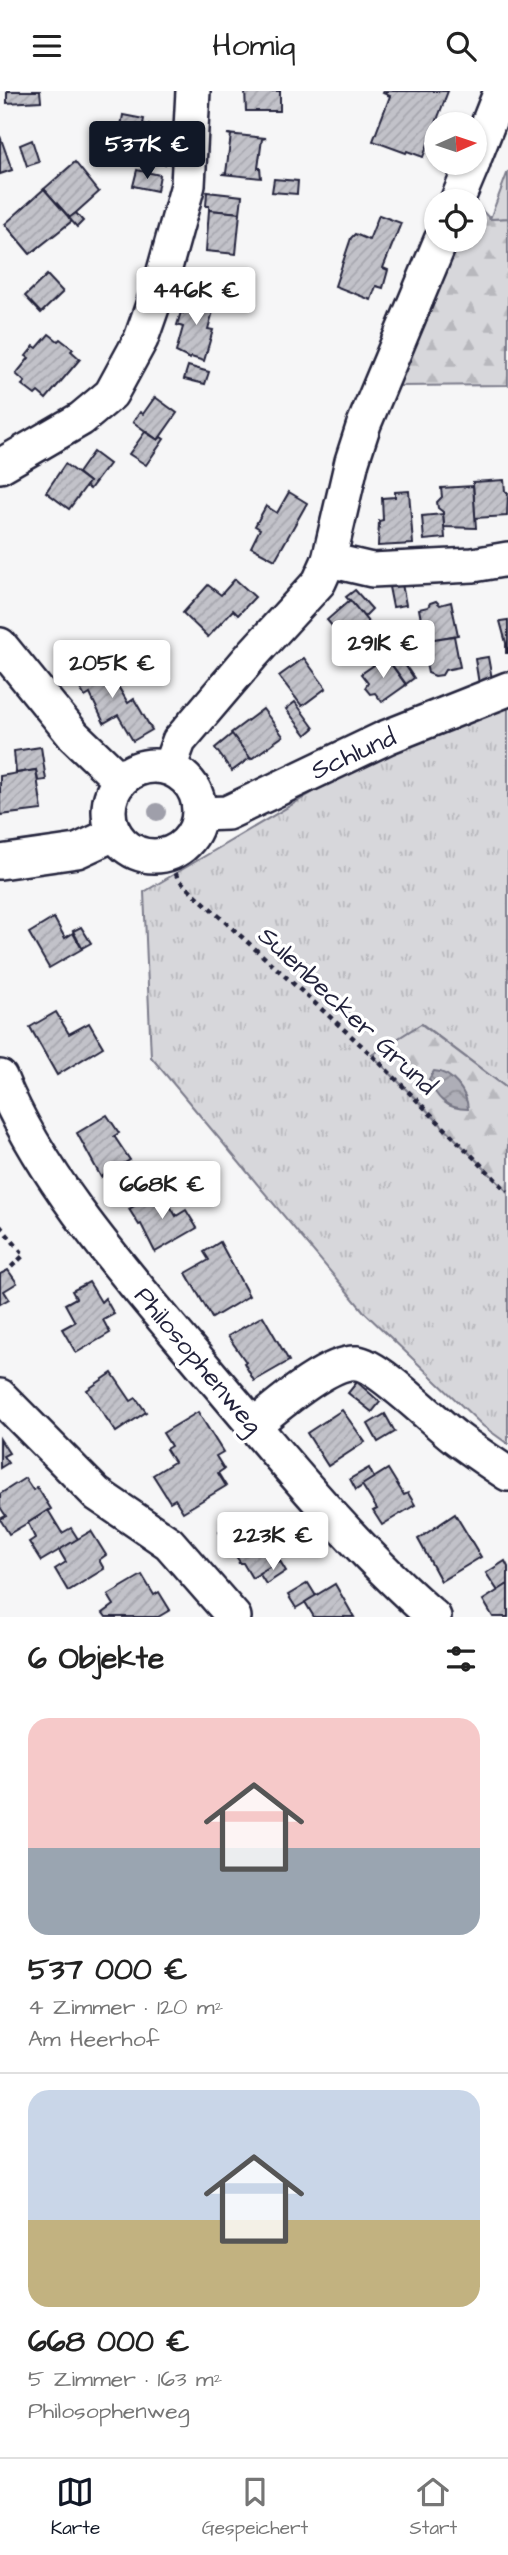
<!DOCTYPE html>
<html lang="de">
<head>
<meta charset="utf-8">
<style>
  :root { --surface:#fff; --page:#f2f2f2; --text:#222; --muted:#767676; --line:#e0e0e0; --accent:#111827 }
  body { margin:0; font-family:"Architects Daughter",sans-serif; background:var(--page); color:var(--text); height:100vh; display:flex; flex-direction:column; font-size:26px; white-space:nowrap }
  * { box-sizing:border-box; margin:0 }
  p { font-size:23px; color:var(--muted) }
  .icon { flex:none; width:38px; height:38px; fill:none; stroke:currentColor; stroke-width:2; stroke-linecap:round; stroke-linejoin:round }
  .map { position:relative; height:1526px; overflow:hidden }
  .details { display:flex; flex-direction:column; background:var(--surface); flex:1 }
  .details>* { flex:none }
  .needle { width:46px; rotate:87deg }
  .buttons { position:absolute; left:424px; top:21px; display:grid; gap:14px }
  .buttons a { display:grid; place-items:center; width:63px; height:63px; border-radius:50%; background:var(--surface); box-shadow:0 2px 5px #0004; font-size:35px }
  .price { position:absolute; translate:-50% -60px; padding:0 16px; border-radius:7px; background:#fff; color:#222; font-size:23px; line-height:46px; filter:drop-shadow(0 2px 4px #0008) }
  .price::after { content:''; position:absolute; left:50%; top:42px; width:21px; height:16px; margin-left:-10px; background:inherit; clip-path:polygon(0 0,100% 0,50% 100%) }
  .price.current { background:var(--accent); color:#fff }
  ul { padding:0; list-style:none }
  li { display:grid; align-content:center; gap:14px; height:371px; padding:0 28px }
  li+li { border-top:2px solid var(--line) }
  li span { display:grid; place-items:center; height:217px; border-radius:21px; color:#555 }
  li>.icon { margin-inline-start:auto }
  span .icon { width:126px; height:126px; fill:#fffc; stroke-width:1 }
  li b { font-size:30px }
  h2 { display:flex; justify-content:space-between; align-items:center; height:84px; padding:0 28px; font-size:30px }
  header { display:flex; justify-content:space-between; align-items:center; height:91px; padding:0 28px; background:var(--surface); font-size:32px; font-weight:600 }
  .tabs { display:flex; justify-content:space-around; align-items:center; height:98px; border-top:2px solid var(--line); background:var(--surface); font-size:19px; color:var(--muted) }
  .tabs a { display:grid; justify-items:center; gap:4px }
  .tabs .current { color:var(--accent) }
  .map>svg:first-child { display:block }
  .grass { fill:url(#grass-tufts); stroke:#7c7c8b; stroke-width:2 }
  .forest { fill:url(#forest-firs); stroke:#7c7c8b; stroke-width:2 }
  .pitch { fill:#d7d7db; stroke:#7c7c8b; stroke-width:2 }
  .water { fill:url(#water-waves); stroke:#767685; stroke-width:2 }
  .building { fill:url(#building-hatch); stroke:#22223b; stroke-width:2 }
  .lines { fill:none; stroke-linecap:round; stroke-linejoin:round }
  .minor-casing { stroke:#22223b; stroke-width:38 }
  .path { stroke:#22223b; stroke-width:4.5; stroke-dasharray:5 5; stroke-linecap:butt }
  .minor { stroke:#fff; stroke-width:33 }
  .tree { fill:#9f9faa }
  .labels { text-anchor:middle; stroke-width:7; stroke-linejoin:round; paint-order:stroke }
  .street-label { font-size:26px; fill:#22223b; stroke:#fff }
</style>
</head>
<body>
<header><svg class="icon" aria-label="menu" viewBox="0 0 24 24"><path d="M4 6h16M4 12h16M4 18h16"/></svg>Homiq<svg class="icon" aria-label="search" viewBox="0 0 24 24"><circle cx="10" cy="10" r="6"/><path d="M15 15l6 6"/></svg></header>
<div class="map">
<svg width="508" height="1526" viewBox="0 0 508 1526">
  <defs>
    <pattern id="grass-tufts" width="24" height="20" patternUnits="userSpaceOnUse" patternTransform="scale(1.75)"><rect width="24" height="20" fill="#d7d7db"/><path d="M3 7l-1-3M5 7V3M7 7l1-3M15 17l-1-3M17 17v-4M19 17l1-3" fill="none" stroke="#b8b8bd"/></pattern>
    <pattern id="forest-firs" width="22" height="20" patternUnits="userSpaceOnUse" patternTransform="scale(1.75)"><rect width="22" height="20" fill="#d7d7db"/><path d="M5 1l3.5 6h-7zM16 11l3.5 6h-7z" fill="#b8b8bd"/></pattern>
    <pattern id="water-waves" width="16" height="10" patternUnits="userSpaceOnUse" patternTransform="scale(1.75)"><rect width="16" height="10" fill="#aeaeb7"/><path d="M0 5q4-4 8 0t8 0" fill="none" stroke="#8d8d96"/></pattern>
    <pattern id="building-hatch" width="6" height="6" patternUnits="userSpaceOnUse" patternTransform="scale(1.75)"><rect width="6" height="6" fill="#c2c2c9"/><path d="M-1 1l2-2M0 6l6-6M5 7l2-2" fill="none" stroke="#a6a6ae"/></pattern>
  </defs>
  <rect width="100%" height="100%" fill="#f6f6f7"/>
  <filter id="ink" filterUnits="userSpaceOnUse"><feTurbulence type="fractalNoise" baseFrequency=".0143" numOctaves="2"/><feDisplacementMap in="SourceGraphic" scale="14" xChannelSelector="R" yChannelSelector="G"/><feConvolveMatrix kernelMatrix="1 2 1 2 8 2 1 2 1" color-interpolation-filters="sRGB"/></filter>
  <g filter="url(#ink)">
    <path class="grass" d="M508,609V998L422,933L372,964L508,1101V1353L483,1335L365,1222L151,966L144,801L381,661Z"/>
    <g class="forest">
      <path d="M474,111L490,128L508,127V294L398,295L453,149H474Z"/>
      <path d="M421,933L508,998V1101L372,964Z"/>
    </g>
    <path class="pitch" d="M508,80V127L490,128Z"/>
    <path class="water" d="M434,980C452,981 467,1001 468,1018C446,1018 436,1007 429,988Z"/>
    <g class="building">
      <path d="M7,0H40L41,10L7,12Z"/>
      <path d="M245,0H280V20H246Z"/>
      <path d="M384,0H448L423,66L407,60L406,62L373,50L390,5L383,2Z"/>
      <path d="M123,24L144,28L143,33L172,39L165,73L138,67L141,56L118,51Z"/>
      <path d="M227,43L266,47L262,48L258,77H260L261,87L222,83L226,82L231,44Z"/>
      <path d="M0,45L12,79L0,83Z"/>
      <path d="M32,49L39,71L27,75L20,54Z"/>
      <path d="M75,71L99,101L70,127L44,98Z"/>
      <path d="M137,79L160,84L157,100L133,95Z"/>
      <path d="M274,88L298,90L297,103L272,101Z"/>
      <path d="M44,98L72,130L30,163L5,133Z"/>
      <path d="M207,101L242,105L240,122L209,119V115H206Z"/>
      <path d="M209,119L240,122L236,163L206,160Z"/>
      <path d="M76,122L83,130L77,136L69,127Z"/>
      <path d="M379,124L401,132L383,177L388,179L383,197L376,195L371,209L335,195L351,147L355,143L369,149Z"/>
      <path d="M47,184L63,201L41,222L25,205Z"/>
      <path d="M190,185L208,190L206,200L187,195Z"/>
      <path d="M189,202L216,210L208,238L213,239L204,270L191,266L190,268L176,261L183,236L177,234L181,221L183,222Z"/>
      <path d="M49,243L58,250L60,248L73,258L71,260L80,268L46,308L38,301L35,304L22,294L25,291L16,283L29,267L26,265L34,255L37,257Z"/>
      <path d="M188,275L209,281L205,293L184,288Z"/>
      <path d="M155,306L177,322L158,349L133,331L140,321L143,323Z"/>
      <path d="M145,341L158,349L161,346L164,348L146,374L129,363Z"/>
      <path d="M93,361L109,373L90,398L86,395L89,391L78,382Z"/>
      <path d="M65,373L89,391L69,418L46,401Z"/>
      <path d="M504,389L505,400L508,402L507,425L475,427L473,391Z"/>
      <path d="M473,395L476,437L444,436L443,421L438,417L437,411L442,406L441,397Z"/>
      <path d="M409,400L413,453L378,455L379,430L383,429L382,407L395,406V401Z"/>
      <path d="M289,401L307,412L275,469L251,456L260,438L255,435L266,415L277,422Z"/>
      <path d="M443,423L445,447L424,449L422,425Z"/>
      <path d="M235,488L255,506L238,524L233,519L208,546L183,522L208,494L221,504Z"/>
      <path d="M402,493L406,514L393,516L389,496Z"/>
      <path d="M355,499L372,518L364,526L346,506Z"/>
      <path d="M350,509L374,538L363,547L366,552L359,558L354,555L351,557L327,529Z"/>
      <path d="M436,510L440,514L451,511L458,544L425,550L419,518L428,516L430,512Z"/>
      <path d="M508,529V562H506V552L500,530Z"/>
      <path d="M454,545L460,576L445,579L442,584L435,585L428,582L421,550Z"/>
      <path d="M100,565L128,612L134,608L152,639L133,650L118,624L104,632L90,603L85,606L73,586L75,585L73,581L76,585L102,569Z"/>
      <path d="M386,566L406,594L382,611L375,602L370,603L365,597L368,592L361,583Z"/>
      <path d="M488,566L492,588L479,593L475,568Z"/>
      <path d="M304,567L326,597L302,615L279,585Z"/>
      <path d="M401,568L414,587L406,593L392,574Z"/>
      <path d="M295,611L314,637L306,644L286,618Z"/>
      <path d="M263,618L283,645L251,668L231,642Z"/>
      <path d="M232,643L250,667L232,680L215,657Z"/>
      <path d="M41,656L46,689L38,690L36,679L16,682L14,660Z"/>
      <path d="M36,679L42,719L0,724V685Z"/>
      <path d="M54,827L65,847L73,842L82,858L49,877L29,842Z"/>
      <path d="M81,836L91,852L82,857L73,840Z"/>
      <path d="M56,921L69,943L89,932L103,956L57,984L30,936Z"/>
      <path d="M107,1024L119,1042L114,1045L130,1069L101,1086L77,1042Z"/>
      <path d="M123,1081L130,1092L111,1103L105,1093Z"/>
      <path d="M134,1089L140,1100L122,1112L115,1101Z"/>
      <path d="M161,1099L176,1125L186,1119L197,1137L155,1161L141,1133L139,1134L129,1118Z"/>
      <path d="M220,1151L249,1205L212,1227L186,1182L209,1169L204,1161Z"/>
      <path d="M8,1179L17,1192L4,1200L9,1208L0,1213V1183Z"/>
      <path d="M89,1191L101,1211L105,1207L114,1223L103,1229L110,1242L76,1262L62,1238L75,1231L65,1213L76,1207L72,1200Z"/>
      <path d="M263,1225L289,1270L254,1290L244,1272L246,1271L228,1245Z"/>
      <path d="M112,1282L131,1310L136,1307L146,1321L116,1341L87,1299Z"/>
      <path d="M357,1291L380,1311L372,1321L348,1302Z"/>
      <path d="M342,1319L365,1351L328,1375L307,1342Z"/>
      <path d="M198,1321L223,1361L216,1365L224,1378L218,1382L226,1395L183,1421L175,1408L170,1411L153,1384L174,1371L166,1358L171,1355L163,1342Z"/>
      <path d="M385,1323L395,1341L378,1351L368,1333Z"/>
      <path d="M0,1348L9,1362L3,1365L8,1372L0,1377Z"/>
      <path d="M369,1377L374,1387L356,1399L350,1388Z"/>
      <path d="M388,1378L404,1404L408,1402L415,1414L382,1434L373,1420L377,1418L362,1394Z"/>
      <path d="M25,1387L33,1399L37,1396L51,1418L9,1443L0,1428L6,1425L0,1416V1403Z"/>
      <path d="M48,1419L62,1442L71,1437L78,1448L41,1470L29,1451L35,1447L28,1432Z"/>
      <path d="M455,1423L481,1466L441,1490L418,1448Z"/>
      <path d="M247,1424L249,1428L252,1426L280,1470L252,1487L243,1472H238L240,1471L219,1441L238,1430L240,1433L246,1429L244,1426Z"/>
      <path d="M91,1440L106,1464L99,1469L104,1478L68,1500L55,1478L66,1471L59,1459Z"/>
      <path d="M280,1470L286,1480L266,1493L259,1482Z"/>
      <path d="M505,1470L508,1476V1493L498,1500L486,1482Z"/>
      <path d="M142,1484L154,1504L159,1501L170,1519L158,1526H106L103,1522L114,1514L108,1504Z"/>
      <path d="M308,1492L316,1505L296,1517L288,1504Z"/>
      <path d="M335,1493L354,1526H314L305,1511Z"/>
      <path d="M508,1493V1526H493L483,1509Z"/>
    </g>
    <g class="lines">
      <g class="minor-casing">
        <g id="minor">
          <path d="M474,68L501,0"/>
          <path d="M457,110L473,72"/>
          <path d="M0,375L81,328L111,303L141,248L161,191L188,94L193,0"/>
          <path d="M329,469L372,479L473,474L508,468"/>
          <path d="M0,554L74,645L120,689"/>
          <circle cx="154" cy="720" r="45"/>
          <path d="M169,677L179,650L253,563L319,491L329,469L352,370L364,333L441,149"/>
          <path d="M200,723L227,722L387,646L508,598"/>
          <path d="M0,771L77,760L114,743"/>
          <path d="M0,986C42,1091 132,1190 204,1276C277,1362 349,1452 434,1526"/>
          <path d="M0,1305L97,1403L169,1452L234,1526"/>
          <path d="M253,1335C275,1317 329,1269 357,1272C378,1274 435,1331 455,1346C472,1359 490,1371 508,1383"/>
        </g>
      </g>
      <g class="path">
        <path d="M168,763L178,788L372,964L508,1101"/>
        <path d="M0,1135L24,1164L8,1179"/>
      </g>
      <use href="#minor" class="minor"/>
    </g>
    <circle class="tree" cx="157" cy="721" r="9"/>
  </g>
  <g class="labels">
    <g class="street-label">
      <text transform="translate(353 662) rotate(-24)" y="9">Schlund</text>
      <text transform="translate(348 919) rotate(43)" y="9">Sulenbecker Grund</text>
      <text transform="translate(199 1269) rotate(50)" y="9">Philosophenweg</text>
    </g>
  </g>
</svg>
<div class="buttons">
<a><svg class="needle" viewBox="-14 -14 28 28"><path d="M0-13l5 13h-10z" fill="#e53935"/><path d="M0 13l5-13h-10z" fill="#767676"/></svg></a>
<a><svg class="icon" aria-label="locate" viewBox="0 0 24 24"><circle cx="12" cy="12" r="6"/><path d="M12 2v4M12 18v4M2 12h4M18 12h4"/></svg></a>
</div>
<b class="price current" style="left:147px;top:90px">537K €</b>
<b class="price" style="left:196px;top:236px">446K €</b>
<b class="price" style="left:383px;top:589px">291K €</b>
<b class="price" style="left:112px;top:609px">205K €</b>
<b class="price" style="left:162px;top:1130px">668K €</b>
<b class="price" style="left:273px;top:1481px">223K €</b>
</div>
<section class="details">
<h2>6 Objekte<svg class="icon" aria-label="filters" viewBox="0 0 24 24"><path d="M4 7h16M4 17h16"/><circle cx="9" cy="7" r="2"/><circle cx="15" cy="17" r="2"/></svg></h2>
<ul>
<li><span style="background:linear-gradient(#f6c9c9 60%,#9aa5b1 0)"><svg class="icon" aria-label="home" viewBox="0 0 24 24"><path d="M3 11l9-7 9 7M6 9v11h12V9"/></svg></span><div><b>537 000 €</b><p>4 Zimmer · 120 m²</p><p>Am Heerhof</p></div></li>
<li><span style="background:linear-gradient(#c9d6e8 60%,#c2b280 0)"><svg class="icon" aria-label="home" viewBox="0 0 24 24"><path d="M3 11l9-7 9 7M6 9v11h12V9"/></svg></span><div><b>668 000 €</b><p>5 Zimmer · 163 m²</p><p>Philosophenweg</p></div></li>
</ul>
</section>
<nav class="tabs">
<a class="current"><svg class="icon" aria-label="map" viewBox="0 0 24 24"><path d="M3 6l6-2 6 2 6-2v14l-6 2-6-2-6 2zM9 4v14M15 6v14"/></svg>Karte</a>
<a><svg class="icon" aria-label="saved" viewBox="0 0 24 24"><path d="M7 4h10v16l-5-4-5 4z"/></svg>Gespeichert</a>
<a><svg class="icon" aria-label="home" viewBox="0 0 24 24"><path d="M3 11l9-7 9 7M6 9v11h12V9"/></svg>Start</a>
</nav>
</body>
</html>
